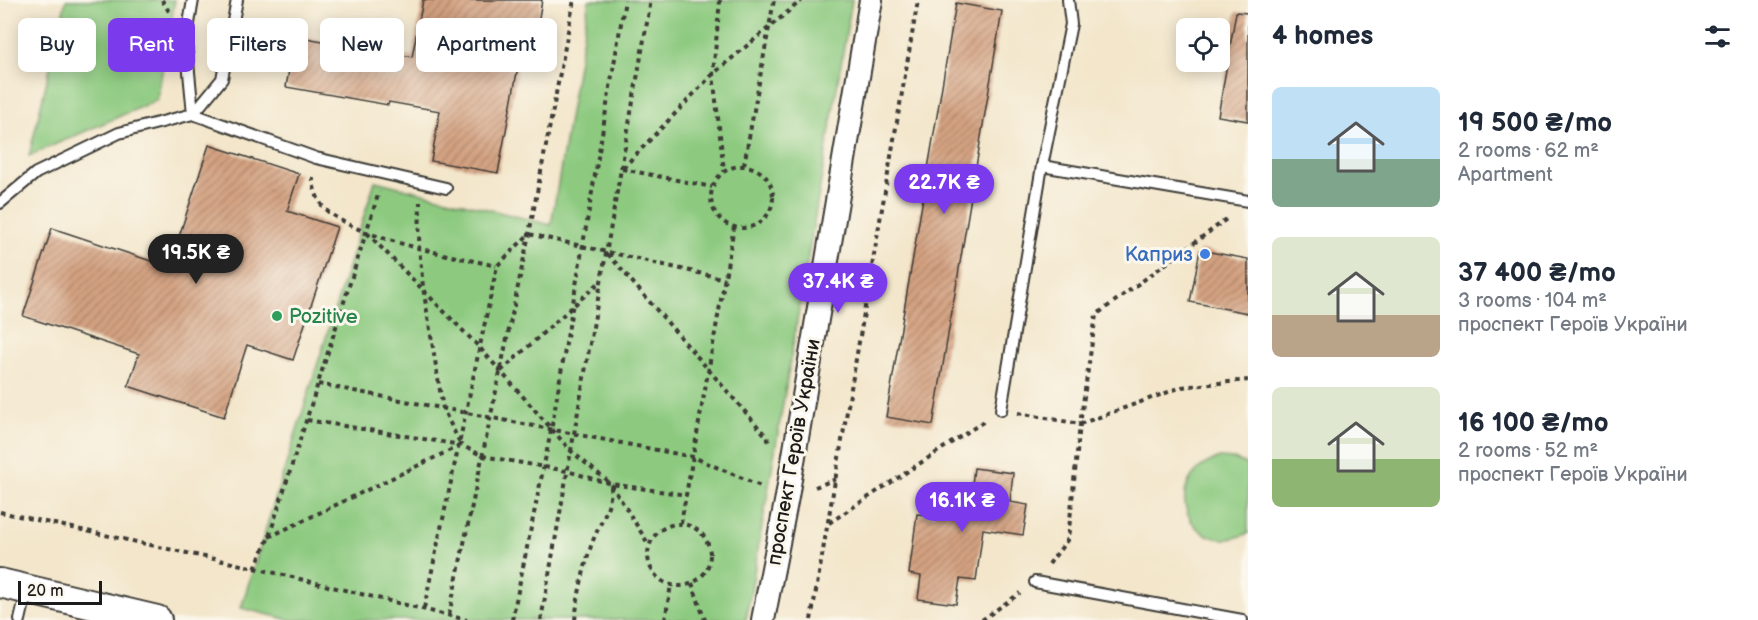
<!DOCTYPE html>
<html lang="en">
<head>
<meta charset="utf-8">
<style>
  :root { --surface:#fff; --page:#f2f2f3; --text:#1f2937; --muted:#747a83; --accent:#7c3aed }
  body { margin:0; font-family:"Balsamiq Sans",sans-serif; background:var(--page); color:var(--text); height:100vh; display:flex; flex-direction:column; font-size:22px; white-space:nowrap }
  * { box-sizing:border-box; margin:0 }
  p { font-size:20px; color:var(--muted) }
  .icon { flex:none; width:33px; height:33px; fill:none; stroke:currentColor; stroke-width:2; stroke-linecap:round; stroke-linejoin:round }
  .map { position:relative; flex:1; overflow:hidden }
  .drawer { display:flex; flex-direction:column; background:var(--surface); width:510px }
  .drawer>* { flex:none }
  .top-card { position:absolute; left:18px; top:18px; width:570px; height:54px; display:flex; gap:12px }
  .fabs { position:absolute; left:1176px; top:18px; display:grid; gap:12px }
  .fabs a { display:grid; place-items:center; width:54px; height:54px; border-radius:9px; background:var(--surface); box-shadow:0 3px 15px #0003; font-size:30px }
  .scale { position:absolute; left:18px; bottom:15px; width:84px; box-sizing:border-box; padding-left:6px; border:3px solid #1c1c1c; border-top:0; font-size:16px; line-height:21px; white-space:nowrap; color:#1c1c1c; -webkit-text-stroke:4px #fbf7ec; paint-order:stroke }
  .price { position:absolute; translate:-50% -51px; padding:0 14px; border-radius:21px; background:var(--accent); color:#fff; font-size:20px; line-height:39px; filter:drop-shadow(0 2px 3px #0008) }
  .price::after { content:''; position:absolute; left:50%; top:36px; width:18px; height:14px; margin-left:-9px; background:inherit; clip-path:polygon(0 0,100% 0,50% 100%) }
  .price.on { background:#222; color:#fff }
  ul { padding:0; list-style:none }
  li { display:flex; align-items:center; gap:18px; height:150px; padding:0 24px }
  li span { display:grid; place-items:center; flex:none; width:168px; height:120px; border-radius:9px; color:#555 }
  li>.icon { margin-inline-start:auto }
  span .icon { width:72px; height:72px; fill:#fffc; stroke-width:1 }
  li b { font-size:26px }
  h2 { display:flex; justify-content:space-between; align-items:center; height:72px; padding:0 24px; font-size:26px }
  .pill { padding:0 21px; border-radius:9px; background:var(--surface); box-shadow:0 3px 15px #0003; font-size:21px; line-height:54px }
  .pill.on { background:var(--accent); color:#fff }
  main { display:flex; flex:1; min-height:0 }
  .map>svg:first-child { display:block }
  .park { fill:#8dca80; stroke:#54734e; stroke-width:1.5 }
  .building { fill:url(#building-hatch) }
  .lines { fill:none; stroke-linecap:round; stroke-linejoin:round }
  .service-casing { stroke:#3c3a36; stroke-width:14 }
  .minor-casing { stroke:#3c3a36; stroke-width:26 }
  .tertiary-casing { stroke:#3c3a36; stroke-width:32 }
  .path { stroke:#3c3a36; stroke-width:4; stroke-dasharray:4.5 4.5; stroke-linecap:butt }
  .service { stroke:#fff; stroke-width:10 }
  .minor { stroke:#fff; stroke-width:22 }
  .tertiary { stroke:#fff; stroke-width:28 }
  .shop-dot { fill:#3f7fe0; stroke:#fbf7ec; stroke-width:2 }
  .leisure-dot { fill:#2e9e5b; stroke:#fbf7ec; stroke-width:2 }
  .labels { text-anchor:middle; stroke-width:6; stroke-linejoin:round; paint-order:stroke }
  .shop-label { font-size:20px; fill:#366cbe; stroke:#fbf7ec; text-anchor:end }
  .leisure-label { font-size:20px; fill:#27864d; stroke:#fbf7ec; text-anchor:start }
  .street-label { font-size:20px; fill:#1c1c1c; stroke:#fbf7ec }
</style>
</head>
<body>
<main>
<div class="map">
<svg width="1248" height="620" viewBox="0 0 1248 620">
  <defs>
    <pattern id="building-hatch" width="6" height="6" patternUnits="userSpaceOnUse" patternTransform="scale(1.5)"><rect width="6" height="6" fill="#d4a281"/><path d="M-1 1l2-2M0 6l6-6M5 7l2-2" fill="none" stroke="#ab8369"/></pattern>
  </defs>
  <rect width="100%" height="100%" fill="#fbf7ec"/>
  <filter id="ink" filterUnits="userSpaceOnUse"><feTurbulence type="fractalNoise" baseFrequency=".0167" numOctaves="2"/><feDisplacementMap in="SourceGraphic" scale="12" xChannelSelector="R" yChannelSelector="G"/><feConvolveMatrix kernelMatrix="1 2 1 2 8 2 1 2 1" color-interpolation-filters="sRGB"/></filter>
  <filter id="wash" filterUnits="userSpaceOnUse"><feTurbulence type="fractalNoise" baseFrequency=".008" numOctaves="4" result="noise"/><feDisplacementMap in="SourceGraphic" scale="24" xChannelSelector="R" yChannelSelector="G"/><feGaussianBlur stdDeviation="1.35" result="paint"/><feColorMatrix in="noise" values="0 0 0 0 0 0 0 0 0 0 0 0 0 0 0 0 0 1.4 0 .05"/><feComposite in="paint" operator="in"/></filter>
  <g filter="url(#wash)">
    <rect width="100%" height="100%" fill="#f3e6cb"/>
    <g class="park">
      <path d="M66,0H175L157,100L29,156Z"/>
      <path d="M589,0H852L746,620H290L241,608L375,181L551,225Z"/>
      <path d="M1220,458L1234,459L1248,465V533C1189,562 1155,477 1220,458Z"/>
    </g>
    <g id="blocks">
      <g class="building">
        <path d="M423,0H542L533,53L521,51L498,173L431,161L440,111L389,102L388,105L286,87L295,36L412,57Z"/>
        <path d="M956,3L1002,11L933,425L886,417Z"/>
        <path d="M1236,12L1248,13V121L1218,116Z"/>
        <path d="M209,145L299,174L287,211L337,227L293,360L247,345L224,417L128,386L139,354L23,316L52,228L169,267Z"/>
        <path d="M1200,250L1248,259V313L1190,302Z"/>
        <path d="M974,468L1013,473L1010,502L1028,505L1023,535L983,529L976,581L960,579L956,604L918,599L921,576L909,574L917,514L935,516L939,488L971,493Z"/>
      </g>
    </g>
  </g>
  <g filter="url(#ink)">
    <use href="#blocks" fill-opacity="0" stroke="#3c3a36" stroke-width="1.5"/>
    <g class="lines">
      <g class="service-casing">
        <g id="service">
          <path d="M237,0L222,79L193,114L316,158L446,188"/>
          <path d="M1042,166L1248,201"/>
          <path d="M0,203L36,173L119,133L193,114L186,41L193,0"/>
          <path d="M1001,410L1042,166L1071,24L1068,0"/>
          <path d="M1035,582L1242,620"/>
          <path d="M20,620L27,590"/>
        </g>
      </g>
      <g class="minor-casing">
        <path id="minor" d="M763,620L787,497L871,0"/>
      </g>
      <g class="tertiary-casing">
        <path id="tertiary" d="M0,583L157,620"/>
      </g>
      <g class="path">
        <path d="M162,0L171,15"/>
        <path d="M720,0L713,74L724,171"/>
        <path d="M744,165L774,0"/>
        <circle cx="742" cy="197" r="31"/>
        <path d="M623,168L713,74L802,0"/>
        <path d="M622,169L712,187"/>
        <path d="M313,177C312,186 319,204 326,210C360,240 451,255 496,266"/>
        <path d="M367,233L480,348L571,451L611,484L649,545"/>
        <path d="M608,254L767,437L770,445"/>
        <path d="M501,371L602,280"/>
        <path d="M318,384L693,457L763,487"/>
        <path d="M1018,413L1080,424L1182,387L1248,380"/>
        <path d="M307,420L461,445L483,456L567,471L611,484L687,495"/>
        <path d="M815,487L836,479"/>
        <path d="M0,512L255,568L467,620"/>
        <path d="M681,523L734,227"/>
        <path d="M829,523L986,420"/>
        <circle cx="679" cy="555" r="31"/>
        <path d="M269,537L461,445L443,409L423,287L419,247L420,202"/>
        <path d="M1049,564L1068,539L1080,424L1096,315L1228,218"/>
        <path d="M255,568L269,537L379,192"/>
        <path d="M692,583L705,620"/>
        <path d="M424,608L497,266L529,234L725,279"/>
        <path d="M449,615L529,234L574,0"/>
        <path d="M512,620L551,431L625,0"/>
        <path d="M541,620L651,0"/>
        <path d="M575,620C578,595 583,571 591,546C598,525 612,508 611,485"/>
        <path d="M665,620L671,585"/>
        <path d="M811,620L918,0"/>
        <path d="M982,620L1020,593"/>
      </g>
      <use href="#service" class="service"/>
      <use href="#minor" class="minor"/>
      <use href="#tertiary" class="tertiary"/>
    </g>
  </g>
  <circle class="shop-dot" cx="1205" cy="254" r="6"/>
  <circle class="leisure-dot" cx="277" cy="316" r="6"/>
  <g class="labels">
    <g class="shop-label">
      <text x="1193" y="261">Каприз</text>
    </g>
    <g class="leisure-label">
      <text x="289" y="323">Pozitive</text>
    </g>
    <g class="street-label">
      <text transform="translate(793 452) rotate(-80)" y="7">проспект Героїв України</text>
    </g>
  </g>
</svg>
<div class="fabs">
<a><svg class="icon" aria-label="locate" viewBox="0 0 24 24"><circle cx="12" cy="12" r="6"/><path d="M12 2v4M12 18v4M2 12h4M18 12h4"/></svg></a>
</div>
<div class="scale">20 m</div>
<b class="price" style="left:944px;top:215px">22.7K ₴</b>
<b class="price on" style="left:196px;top:285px">19.5K ₴</b>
<b class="price" style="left:838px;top:314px">37.4K ₴</b>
<b class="price" style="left:962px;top:533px">16.1K ₴</b>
<div class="top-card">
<a class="pill">Buy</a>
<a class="pill on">Rent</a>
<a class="pill">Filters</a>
<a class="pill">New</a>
<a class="pill">Apartment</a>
</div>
</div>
<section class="drawer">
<h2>4 homes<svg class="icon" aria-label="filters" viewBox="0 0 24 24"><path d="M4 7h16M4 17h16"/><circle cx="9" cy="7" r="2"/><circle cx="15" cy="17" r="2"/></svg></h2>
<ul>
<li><span style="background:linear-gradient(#bfe0f5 60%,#7fa58c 0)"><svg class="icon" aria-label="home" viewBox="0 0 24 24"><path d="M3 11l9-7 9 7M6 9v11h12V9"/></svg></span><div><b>19 500 ₴/mo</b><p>2 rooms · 62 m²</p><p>Apartment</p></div></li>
<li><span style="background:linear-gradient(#dfe7d0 65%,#b9a48a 0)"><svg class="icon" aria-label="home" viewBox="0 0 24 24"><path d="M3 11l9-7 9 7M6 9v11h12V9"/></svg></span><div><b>37 400 ₴/mo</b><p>3 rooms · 104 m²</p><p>проспект Героїв України</p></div></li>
<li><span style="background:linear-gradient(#dfe7d0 60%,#8fb573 0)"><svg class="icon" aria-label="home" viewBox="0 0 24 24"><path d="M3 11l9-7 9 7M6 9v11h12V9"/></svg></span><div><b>16 100 ₴/mo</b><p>2 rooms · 52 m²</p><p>проспект Героїв України</p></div></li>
</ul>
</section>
</main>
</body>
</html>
